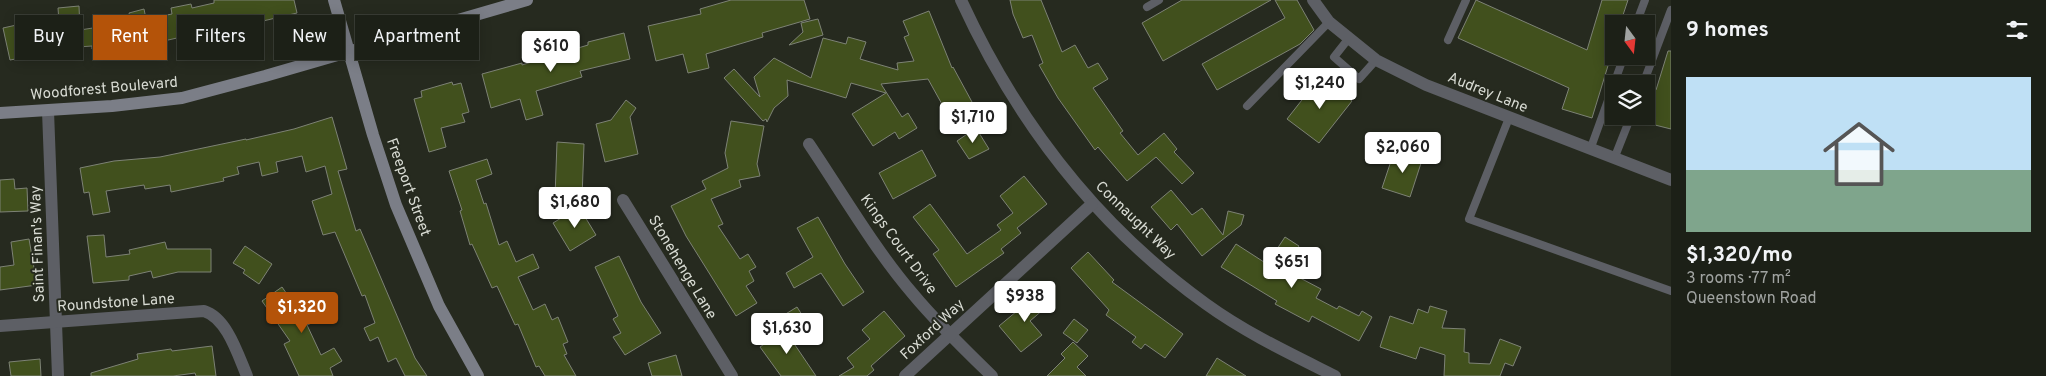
<!DOCTYPE html>
<html lang="en">
<head>
<meta charset="utf-8">
<style>
  :root { --surface:#1c2017; --page:#292d24; --text:#f1f3f6; --muted:#a0a3a1; --line:#3a3e36; --accent:#b45309 }
  body { margin:0; font-family:Overpass,sans-serif; background:var(--page); color:var(--text); height:100vh; display:flex; flex-direction:column; font-size:19px; white-space:nowrap }
  * { box-sizing:border-box; margin:0 }
  p { font-size:16px; color:var(--muted) }
  .icon { flex:none; width:28px; height:28px; fill:none; stroke:currentColor; stroke-width:2; stroke-linecap:round; stroke-linejoin:round }
  .map { position:relative; flex:1; overflow:hidden }
  .drawer { display:flex; flex-direction:column; background:var(--surface); width:375px }
  .drawer>* { flex:none }
  .banner { position:absolute; left:15px; top:15px; width:475px; height:45px; display:flex; gap:10px }
  .needle { width:32px; rotate:165deg }
  .buttons { position:absolute; left:1605px; top:15px; display:grid; gap:10px }
  .buttons a { display:grid; place-items:center; width:50px; height:50px; border-radius:0px; background:var(--surface); box-shadow:0 2px 12px #0003,0 0 0 1px var(--line); font-size:25px }
  .price { position:absolute; translate:-50% -42px; padding:0 11px; border-radius:5px; background:#fff; color:#222; font-size:16px; line-height:32px; filter:drop-shadow(0 1px 2px #0008) }
  .price::after { content:''; position:absolute; left:50%; top:30px; width:15px; height:11px; margin-left:-8px; background:inherit; clip-path:polygon(0 0,100% 0,50% 100%) }
  .price.on { background:var(--accent); color:#fff }
  ul { padding:0; list-style:none }
  li { display:grid; align-content:center; gap:10px; height:265px; padding:0 15px }
  li span { display:grid; place-items:center; height:155px; border-radius:0px; color:#555 }
  li>.icon { margin-inline-start:auto }
  span .icon { width:90px; height:90px; fill:#fffc; stroke-width:1 }
  li b { font-size:21px }
  h2 { display:flex; justify-content:space-between; align-items:center; height:60px; padding:0 15px; font-size:21px }
  .pill { padding:0 18px; border-radius:0px; background:var(--surface); box-shadow:0 2px 12px #0003,0 0 0 1px var(--line); font-size:18px; line-height:45px }
  .pill.on { background:var(--accent); color:#fff }
  main { display:flex; flex:1; min-height:0 }
  .map>svg:first-child { display:block }
  .building { fill:#41501d; stroke:#7d8275 }
  .lines { fill:none; stroke-linecap:round; stroke-linejoin:round }
  .service { stroke:#5d5f65; stroke-width:8 }
  .minor { stroke:#5d5f65; stroke-width:12 }
  .secondary { stroke:#7b7e87; stroke-width:12 }
  .labels { text-anchor:middle; stroke-width:4; stroke-linejoin:round; paint-order:stroke }
  .street-label { font-size:15px; fill:#d8dbd3; stroke:#262a1f }
</style>
</head>
<body>
<main>
<div class="map">
<svg width="1671" height="376" viewBox="0 0 1671 376">
  <rect width="100%" height="100%" fill="#262a1f"/>
  <g class="building">
    <path d="M214,0H294L297,13L178,41L177,38L137,47L135,42L92,49V46L64,48V56L49,57V53L10,60L3,28L21,24L22,33L47,28V23L59,22L58,8L79,6L80,30L131,22L129,13L144,9L146,19L172,14L171,8L191,4L192,8L214,3Z"/>
    <path d="M731,0H804L810,19L762,33L763,37L706,54L709,68L688,73L683,54L656,61L648,26L701,14L700,9Z"/>
    <path d="M1010,0H1041L1062,52L1075,45L1088,68L1098,63L1108,79L1093,88L1123,131L1120,133L1138,155L1164,133L1177,149L1174,152L1194,173L1182,184L1156,157L1127,181L1098,147L1095,150L1058,98L1039,65L1043,63L1032,35L1023,38L1013,14Z"/>
    <path d="M1182,0H1271L1163,61L1142,23Z"/>
    <path d="M1275,0H1297L1314,30L1300,44L1217,90L1202,64L1285,18Z"/>
    <path d="M1476,0L1587,50L1602,0H1628L1620,24H1614V46L1592,118L1562,109L1569,88L1458,38Z"/>
    <path d="M929,11L952,68L953,67L972,102L948,115L928,79L881,84L902,117L908,113L917,128L899,139L895,132L873,146L852,114L886,93L851,83L846,98L787,80L788,96L774,108L767,122L766,119L763,121L724,78L734,69L760,97L754,77L774,58L811,78L823,38L846,44L848,37L866,42L860,59L898,70L897,63L914,61L904,37L909,35L903,21Z"/>
    <path d="M818,19L823,35L789,45L803,32L801,23Z"/>
    <path d="M624,33L630,59L580,71L582,77L536,91L543,115L526,120L520,99L491,108L482,74L522,63V65L588,45V42Z"/>
    <path d="M1668,51H1671V129L1647,123L1655,90H1656Z"/>
    <path d="M1320,77L1352,101L1319,143L1287,119Z"/>
    <path d="M452,82L453,85L461,83L469,112L462,114L465,122L441,128L446,147L429,152L414,99L422,97L421,91Z"/>
    <path d="M626,100L636,108L630,117L638,154L605,162L596,124L611,120Z"/>
    <path d="M332,117L347,169L338,171L356,231L360,229L415,358L427,376H405L396,358L388,362L378,337L370,341L364,328L375,323L365,295L362,296L335,232L323,235L312,201L332,194L325,166L306,172L302,156L276,162L278,172L262,176L259,162L237,167L239,174L223,178L224,181L171,192L170,185L145,189L144,185L106,191L110,212L93,215L89,192L84,193L80,168L114,161L160,157L246,139V140L294,129Z"/>
    <path d="M731,121L764,126L757,164L760,176L739,180L741,187L711,199L723,224L718,226L740,259L748,254L756,267L749,271L754,281L746,286L757,303L736,316L686,236L671,206L706,189L702,181L728,168L725,153Z"/>
    <path d="M976,128L989,149L969,159L957,141Z"/>
    <path d="M557,142L584,144L582,198L555,197Z"/>
    <path d="M922,150L936,176L893,199L879,173Z"/>
    <path d="M1394,152L1408,157L1409,153L1423,157L1410,197L1382,188Z"/>
    <path d="M487,159L492,174L476,180L484,204L486,203L499,245L507,241L516,262L533,254L539,268L518,277L533,310L545,304L552,320L558,317L568,342L563,344L567,354L564,355L576,376H545L539,366L536,367L518,324L515,325L497,286L492,288L472,244L470,245L460,211L462,210L449,171Z"/>
    <path d="M1024,176L1047,204L1017,228L1021,233L1001,249L1004,253L956,287L933,254L939,250L913,217L930,204L967,254L1001,230L997,225L1013,213L1000,196Z"/>
    <path d="M14,179L15,189L27,188L28,211L0,212V180Z"/>
    <path d="M1171,190L1192,215L1202,208L1223,235L1228,211L1244,215L1241,225L1202,256L1177,224L1171,230L1151,207Z"/>
    <path d="M579,207L596,235L570,251L553,223Z"/>
    <path d="M818,217L845,264L864,292L843,306L821,273L794,288L786,273L813,257L797,228Z"/>
    <path d="M104,235L106,257L130,254L129,250L165,242L167,249H211V272H178L153,278L151,271L129,276V280L93,283L87,236Z"/>
    <path d="M1285,237L1299,246L1283,269L1321,289L1316,298L1337,309L1339,306L1359,316L1362,311L1372,317L1359,341L1312,316L1309,322L1275,304L1277,301L1221,267L1236,244L1267,264Z"/>
    <path d="M29,239L37,285L0,290V267L14,265L11,242Z"/>
    <path d="M245,246L272,264L259,284L243,273L245,270L233,263Z"/>
    <path d="M1088,252L1114,280L1112,282L1183,334L1165,358L1145,344L1141,349L1132,342L1136,337L1106,315L1109,310L1071,268Z"/>
    <path d="M619,256L641,302L661,333L625,355L613,337L621,333L613,319L618,316L595,267Z"/>
    <path d="M282,287L298,310L325,300L331,315L307,325L321,355L334,348L342,361L330,368L333,376H299L284,344L290,341L262,301Z"/>
    <path d="M1041,291L1051,303L1030,321L1042,335L1021,352L999,326Z"/>
    <path d="M1430,306L1447,311L1442,328L1465,329L1464,352L1469,353V363L1490,364L1500,339L1521,347L1513,366L1505,363L1500,376H1444L1445,355L1420,347L1416,359L1380,347L1390,316L1413,324L1418,309L1428,313Z"/>
    <path d="M797,307L806,321L792,329L784,315Z"/>
    <path d="M884,311L905,336L871,366L874,370L867,376H839L854,367L847,358L870,339L862,330Z"/>
    <path d="M1074,319L1088,330L1077,343L1063,333Z"/>
    <path d="M789,327L799,342L795,345L816,376H781L760,347Z"/>
    <path d="M1073,342L1088,356L1077,367L1086,376H1047L1065,358L1061,354Z"/>
    <path d="M212,346L216,376H196L195,373L173,376H91V373L138,359L137,354L171,349L172,351Z"/>
    <path d="M676,355L682,376H652L648,363Z"/>
    <path d="M1217,358L1246,376H1206Z"/>
    <path d="M40,359L41,376H11L9,362Z"/>
  </g>
  <g class="lines">
    <g class="service">
      <path d="M1147,7L1159,0"/>
      <path d="M1636,24L1645,0"/>
      <path d="M1349,38L1334,57L1359,79L1376,60"/>
      <path d="M1448,40L1466,0"/>
      <path d="M1643,84L1671,10"/>
      <path d="M1247,106L1329,22"/>
      <path d="M1509,118L1469,219L1671,291"/>
      <path d="M1590,150L1624,56"/>
      <path d="M1614,159L1631,116"/>
    </g>
    <g class="minor">
      <path d="M961,0C1017,122 1096,225 1206,304C1246,333 1291,354 1335,376"/>
      <path d="M1313,0L1329,22L1376,60L1426,85L1671,180"/>
      <path d="M48,111L58,376"/>
      <path d="M809,144C842,193 875,250 913,294C937,323 965,350 992,376"/>
      <path d="M623,200L732,376"/>
      <path d="M0,326L204,311C227,318 238,355 247,376"/>
      <path d="M905,376L1092,204"/>
    </g>
    <g class="secondary">
      <path d="M334,0L373,135L396,205L439,306L478,376"/>
      <path d="M0,113L112,106L182,98L265,76L527,0"/>
    </g>
  </g>
  <g class="labels">
    <g class="street-label">
      <text transform="translate(104 88) rotate(-5)" y="5">Woodforest Boulevard</text>
      <text transform="translate(1488 92) rotate(22)" y="5">Audrey Lane</text>
      <text transform="translate(409 187) rotate(70)" y="5">Freeport Street</text>
      <text transform="translate(1136 220) rotate(44)" y="5">Connaught Way</text>
      <text transform="translate(37 244) rotate(-92)" y="5">Saint Finan's Way</text>
      <text transform="translate(899 244) rotate(54)" y="5">Kings Court Drive</text>
      <text transform="translate(683 267) rotate(59)" y="5">Stonehenge Lane</text>
      <text transform="translate(116 302) rotate(-4)" y="5">Roundstone Lane</text>
      <text transform="translate(932 329) rotate(-43)" y="5">Foxford Way</text>
    </g>
  </g>
</svg>
<div class="buttons">
<a><svg class="needle" viewBox="-14 -14 28 28"><path d="M0-13l5 13h-10z" fill="#e53935"/><path d="M0 13l5-13h-10z" fill="#a0a3a1"/></svg></a>
<a><svg class="icon" aria-label="layers" viewBox="0 0 24 24"><path d="M12 4l9 5-9 5-9-5zM3 14l9 5 9-5"/></svg></a>
</div>
<b class="price" style="left:551px;top:73px">$610</b>
<b class="price" style="left:1320px;top:110px">$1,240</b>
<b class="price" style="left:973px;top:144px">$1,710</b>
<b class="price" style="left:1403px;top:174px">$2,060</b>
<b class="price" style="left:575px;top:229px">$1,680</b>
<b class="price" style="left:1292px;top:289px">$651</b>
<b class="price" style="left:1025px;top:323px">$938</b>
<b class="price on" style="left:302px;top:334px">$1,320</b>
<b class="price" style="left:787px;top:355px">$1,630</b>
<div class="banner">
<a class="pill">Buy</a>
<a class="pill on">Rent</a>
<a class="pill">Filters</a>
<a class="pill">New</a>
<a class="pill">Apartment</a>
</div>
</div>
<section class="drawer">
<h2>9 homes<svg class="icon" aria-label="filters" viewBox="0 0 24 24"><path d="M4 7h16M4 17h16"/><circle cx="9" cy="7" r="2"/><circle cx="15" cy="17" r="2"/></svg></h2>
<ul>
<li><span style="background:linear-gradient(#bfe0f5 60%,#7fa58c 0)"><svg class="icon" aria-label="home" viewBox="0 0 24 24"><path d="M3 11l9-7 9 7M6 9v11h12V9"/></svg></span><div><b>$1,320/mo</b><p>3 rooms · 77 m²</p><p>Queenstown Road</p></div></li>
</ul>
</section>
</main>
</body>
</html>
